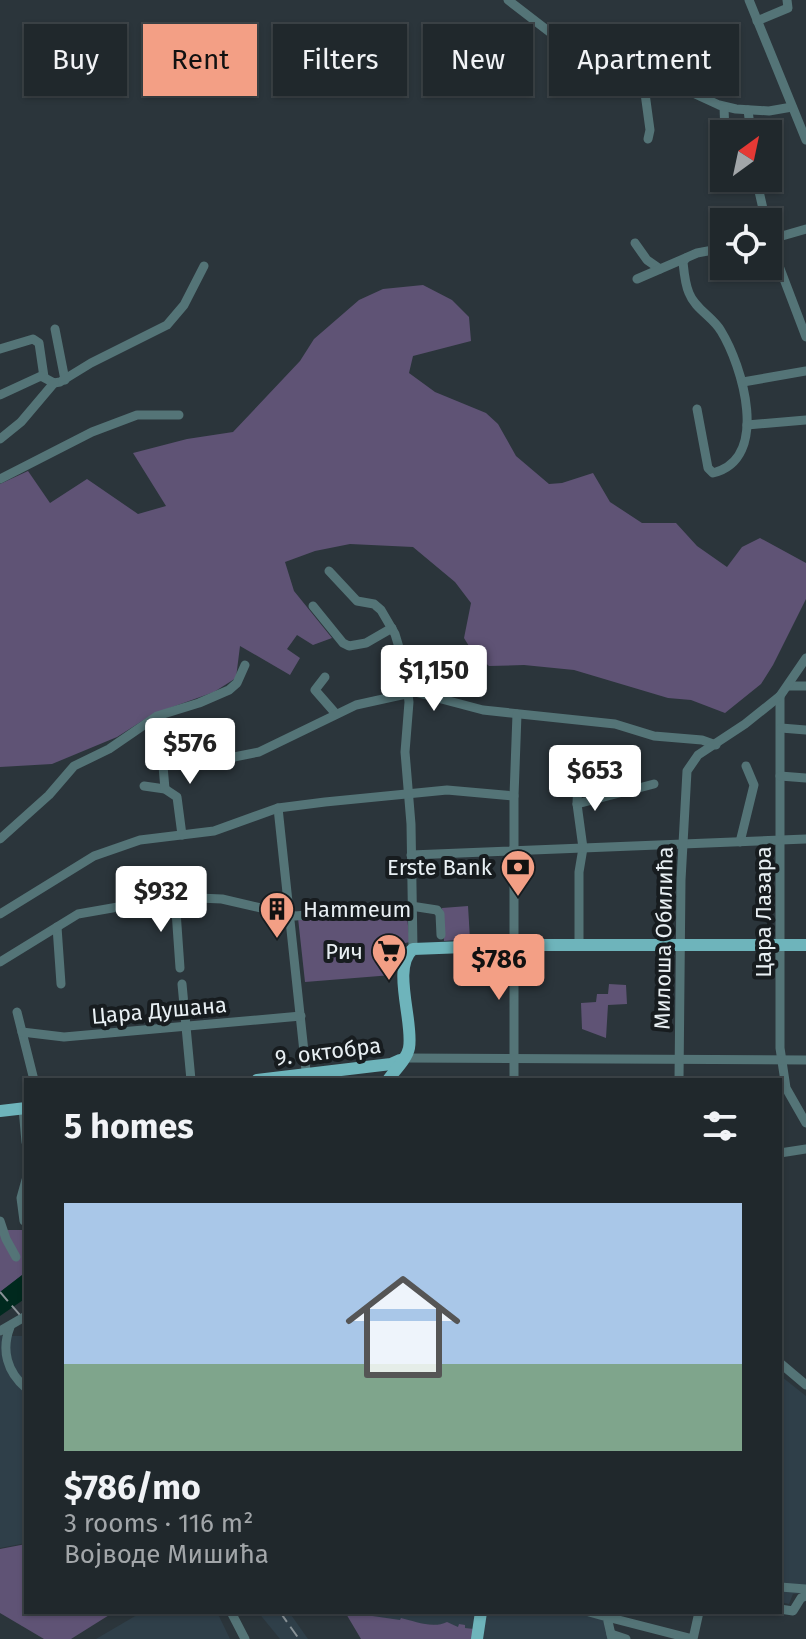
<!DOCTYPE html>
<html lang="en">
<head>
<meta charset="utf-8">
<style>
  :root { --surface:#20282c; --page:#283034; --text:#f1f3f6; --muted:#a2a6a9; --line:#3d4448; --accent:#f39f85 }
  body { margin:0; font-family:"Fira Sans",sans-serif; background:var(--page); color:var(--text); height:100vh; display:flex; flex-direction:column; font-size:30px; white-space:nowrap }
  * { box-sizing:border-box; margin:0 }
  p { font-size:26px; color:var(--muted) }
  .icon { flex:none; width:44px; height:44px; fill:none; stroke:currentColor; stroke-width:2; stroke-linecap:round; stroke-linejoin:round }
  .map { position:relative; flex:1; overflow:hidden }
  .drawer { position:absolute; left:24px; top:1078px; width:758px; height:536px; display:flex; flex-direction:column; background:var(--surface); border-radius:0px; box-shadow:0 2px 6px #0004,0 0 0 2px var(--line) }
  .drawer>* { flex:none }
  .banner { position:absolute; left:24px; top:24px; width:758px; height:72px; display:flex; gap:16px }
  .needle { width:52px; rotate:33deg }
  .tools { position:absolute; left:710px; top:120px; display:grid; gap:16px }
  .tools a { display:grid; place-items:center; width:72px; height:72px; border-radius:0px; background:var(--surface); box-shadow:0 2px 6px #0004,0 0 0 2px var(--line); font-size:40px }
  .price { position:absolute; translate:-50% -68px; padding:0 18px; border-radius:8px; background:#fff; color:#222; font-size:26px; line-height:52px; filter:drop-shadow(0 2px 4px #0008) }
  .price::after { content:''; position:absolute; left:50%; top:48px; width:24px; height:18px; margin-left:-12px; background:inherit; clip-path:polygon(0 0,100% 0,50% 100%) }
  .price.current { background:var(--accent); color:#111 }
  ul { padding:0; list-style:none }
  li { display:grid; align-content:center; gap:16px; height:424px; padding:0 40px }
  li+li { border-top:2px solid var(--line) }
  li span { display:grid; place-items:center; height:248px; border-radius:0px; color:#555 }
  li>.icon { margin-inline-start:auto }
  span .icon { width:144px; height:144px; fill:#fffc; stroke-width:1 }
  li b { font-size:34px }
  h2 { display:flex; justify-content:space-between; align-items:center; height:96px; padding:0 40px; font-size:34px }
  .chip { padding:0 28px; border-radius:0px; background:var(--surface); box-shadow:0 2px 6px #0004,0 0 0 2px var(--line); font-size:28px; line-height:72px }
  .chip.current { background:var(--accent); color:#111 }
  .map>svg:first-child { display:block }
  .built { fill:#2f3f49 }
  .green { fill:#5f5375 }
  .water { fill:#00291e }
  .lines { fill:none; stroke-linecap:round; stroke-linejoin:round }
  .minor { stroke:#547477; stroke-width:9 }
  .major { stroke:#6eb4bb; stroke-width:12 }
  .rail { stroke:#899297; stroke-width:2; stroke-dasharray:12 6; stroke-linecap:butt }
  .labels { text-anchor:middle; stroke-width:8; stroke-linejoin:round; paint-order:stroke }
  .poi-label { font-size:22px; fill:#e8eff3; stroke:#171c1f; text-anchor:end }
  .street-label { font-size:22px; fill:#e8eff3; stroke:#171c1f }
</style>
</head>
<body>
<div class="map">
<svg width="806" height="1639" viewBox="0 0 806 1639">
  <rect width="100%" height="100%" fill="#2b353b"/>
  <g class="built">
    <path d="M0,1336H26V1543L0,1548Z"/>
    <path d="M782,1377L806,1396V1593L793,1594L789,1604L780,1602Z"/>
    <path d="M142,1612H217L230,1639H96Z"/>
    <path d="M258,1612H289L308,1639H280Z"/>
    <path d="M345,1612H590L602,1618L612,1639H483L484,1630L366,1618Z"/>
  </g>
  <g class="green">
    <path d="M423,285L452,300L469,317L471,341L413,356L409,373L435,392L486,413L498,424L516,456L549,484L562,483L593,473L610,502L642,523H676L697,546L727,567L742,547L760,538L806,563V599L773,665L761,684L725,713L691,700L668,698L574,670L524,665L489,666L472,651L464,638L471,603L455,582L413,547L350,544L315,551L285,562L294,591L332,638L313,645L297,635L287,649L300,658L290,675L240,646L236,678L214,692L153,714L117,737L52,764L0,767V484L28,471L50,503L87,479L138,514L166,506L133,453L187,439L233,432L300,361L314,339L359,300L383,289Z"/>
    <path d="M468,906L470,939L444,941L442,908Z"/>
    <path d="M406,909L410,942L386,947L392,975L305,982L298,918Z"/>
    <path d="M609,984L626,985L627,1004L608,1005L606,1038L582,1029L581,1003L596,1002L597,994H608Z"/>
    <path d="M26,1224V1272L0,1292V1230H23Z"/>
    <path d="M26,1544V1612H114L71,1639H44L0,1613V1549Z"/>
    <path d="M345,1612L400,1620L401,1618C414,1621 433,1629 447,1622L458,1627L459,1624L465,1625V1628L475,1629L474,1639H361Z"/>
  </g>
  <path class="water" d="M26,1272V1298L0,1316V1292Z"/>
  <g class="lines">
    <g class="minor">
      <path d="M508,0L569,47L596,57L644,86L680,87L719,105L736,109L769,111L792,107"/>
      <path d="M749,0L806,140"/>
      <path d="M757,21L788,8L787,0"/>
      <path d="M644,86L650,130L648,139"/>
      <path d="M724,107L725,134"/>
      <path d="M748,110L751,134"/>
      <path d="M756,178L766,222"/>
      <path d="M768,237L806,337"/>
      <path d="M768,240L806,229"/>
      <path d="M635,243L647,260L660,269"/>
      <path d="M686,258L683,262C684,272 685,284 689,293C695,309 713,317 721,331C742,365 771,459 713,473L708,468L697,409"/>
      <path d="M637,279L697,253L724,248"/>
      <path d="M55,329L65,380"/>
      <path d="M0,349L33,339L39,343L44,377"/>
      <path d="M743,382L806,371"/>
      <path d="M0,395L41,376L54,383L60,382L91,363L167,325L184,305L204,266"/>
      <path d="M747,425L806,420"/>
      <path d="M0,439L21,422L54,383"/>
      <path d="M0,479L92,432L137,415H179"/>
      <path d="M329,571L357,601L374,604L381,610L395,634L404,664L409,702L405,752L411,824L413,949"/>
      <path d="M313,606L343,643L349,646L366,643L392,628"/>
      <path d="M325,677L315,690L336,714"/>
      <path d="M788,686H806"/>
      <path d="M780,696V1048L786,1088L806,1123"/>
      <path d="M781,728L806,730"/>
      <path d="M780,776L806,778"/>
      <path d="M578,778L577,804L583,848L579,872V945"/>
      <path d="M144,786L165,789L177,797L182,835"/>
      <path d="M165,789L163,766L168,760L234,757L259,752L356,705L415,692L483,710L615,724L654,736L702,740L716,745"/>
      <path d="M577,804L654,784"/>
      <path d="M278,808L307,1080"/>
      <path d="M0,839L49,795L74,766L109,749L157,716L199,703L229,690L237,683L245,665"/>
      <path d="M740,842L754,785L746,766"/>
      <path d="M411,855L806,839"/>
      <path d="M175,897L180,968"/>
      <path d="M0,914L94,856L140,840L214,831L278,808L325,802L447,790L514,796"/>
      <path d="M57,927L61,984"/>
      <path d="M393,949L407,954"/>
      <path d="M0,962L78,914L175,897L222,899L295,916L411,906L437,910L440,914L441,935"/>
      <path d="M182,984L191,1080"/>
      <path d="M17,1012L34,1080"/>
      <path d="M22,1032L64,1037L301,1016"/>
      <path d="M403,1058L806,1060"/>
      <path d="M514,1080V796L517,714"/>
      <path d="M679,1080L681,880L687,771L698,755L745,724L780,696L806,658"/>
      <path d="M23,1108L26,1142"/>
      <path d="M780,1153L806,1149"/>
      <path d="M0,1221L6,1239L16,1257"/>
      <path d="M24,1221L21,1198L26,1180"/>
      <path d="M10,1327C1,1350 7,1372 26,1388"/>
      <path d="M0,1331L26,1316"/>
      <path d="M780,1363L806,1385"/>
      <path d="M780,1587L806,1589"/>
      <path d="M780,1609L793,1611L801,1598L806,1596"/>
      <path d="M231,1612L245,1639"/>
      <path d="M589,1612L607,1617L612,1639"/>
      <path d="M607,1617L693,1639L699,1612"/>
      <path d="M611,1634L626,1639"/>
    </g>
    <g class="major">
      <path d="M257,1080L391,1064L400,1060"/>
      <path d="M388,1080C394,1071 407,1059 409,1048C414,1022 391,967 413,949L515,945H806"/>
      <path d="M0,1111L26,1108"/>
      <path d="M477,1639L481,1612"/>
    </g>
    <g class="rail">
      <path d="M0,1292L26,1322"/>
      <path d="M280,1612L299,1639"/>
    </g>
  </g>
  <defs>
    <g id="bank-pin" transform="scale(1.8)"><path d="M0 17L-7.5 6A9.5 9.5 0 1 1 7.5 6Z" fill="#f39f85" stroke="#171c1f"/><path d="M-6-4H6V4H-6ZM0-2.3a2.3 2.3 0 1 0 0 4.6a2.3 2.3 0 1 0 0-4.6Z" fill="#111"/></g>
    <g id="building-pin" transform="scale(1.8)"><path d="M0 17L-7.5 6A9.5 9.5 0 1 1 7.5 6Z" fill="#f39f85" stroke="#171c1f"/><path d="M-4-6H4V6H1V3H-1V6H-4ZM-2.5-4.3h1.7v1.8h-1.7ZM.8-4.3h1.7v1.8H.8ZM-2.5-1h1.7V.8h-1.7ZM.8-1h1.7V.8H.8Z" fill="#111"/></g>
    <g id="supermarket-pin" transform="scale(1.8)"><path d="M0 17L-7.5 6A9.5 9.5 0 1 1 7.5 6Z" fill="#f39f85" stroke="#171c1f"/><path d="M-6-5.5h2.5l.6 2H6L4.5 2H-2.5L-4.4-4H-6ZM-1.5 3.2a1.3 1.3 0 1 0 .1 0ZM3 3.2a1.3 1.3 0 1 0 .1 0Z" fill="#111"/></g>
  </defs>
  <g fill-rule="evenodd">
    <use href="#bank-pin" x="518" y="867"/>
    <use href="#building-pin" x="277" y="909"/>
    <use href="#supermarket-pin" x="389" y="951"/>
  </g>
  <g class="labels">
    <g class="poi-label">
      <text x="492" y="875">Erste Bank</text>
      <text x="303" y="917" text-anchor="start">Hammeum</text>
      <text x="363" y="959">Рич</text>
    </g>
    <g class="street-label">
      <text transform="translate(763 912) rotate(-90)" y="8">Цара Лазара</text>
      <text transform="translate(663 938) rotate(-89)" y="8">Милоша Обилића</text>
      <text transform="translate(159 1010) rotate(-5)" y="8">Цара Душана</text>
      <text transform="translate(328 1051) rotate(-7)" y="8">9. октобра</text>
    </g>
  </g>
</svg>
<div class="tools">
<a><svg class="needle" viewBox="-14 -14 28 28"><path d="M0-13l5 13h-10z" fill="#e53935"/><path d="M0 13l5-13h-10z" fill="#a2a6a9"/></svg></a>
<a><svg class="icon" aria-label="locate" viewBox="0 0 24 24"><circle cx="12" cy="12" r="6"/><path d="M12 2v4M12 18v4M2 12h4M18 12h4"/></svg></a>
</div>
<b class="price" style="left:434px;top:713px">$1,150</b>
<b class="price" style="left:190px;top:786px">$576</b>
<b class="price" style="left:595px;top:813px">$653</b>
<b class="price" style="left:161px;top:934px">$932</b>
<b class="price current" style="left:499px;top:1002px">$786</b>
<div class="banner">
<a class="chip">Buy</a>
<a class="chip current">Rent</a>
<a class="chip">Filters</a>
<a class="chip">New</a>
<a class="chip">Apartment</a>
</div>
<section class="drawer">
<h2>5 homes<svg class="icon" aria-label="filters" viewBox="0 0 24 24"><path d="M4 7h16M4 17h16"/><circle cx="9" cy="7" r="2"/><circle cx="15" cy="17" r="2"/></svg></h2>
<ul>
<li><span style="background:linear-gradient(#a9c7e8 65%,#7fa58c 0)"><svg class="icon" aria-label="home" viewBox="0 0 24 24"><path d="M3 11l9-7 9 7M6 9v11h12V9"/></svg></span><div><b>$786/mo</b><p>3 rooms · 116 m²</p><p>Војводе Мишића</p></div></li>
</ul>
</section>
</div>
</body>
</html>
